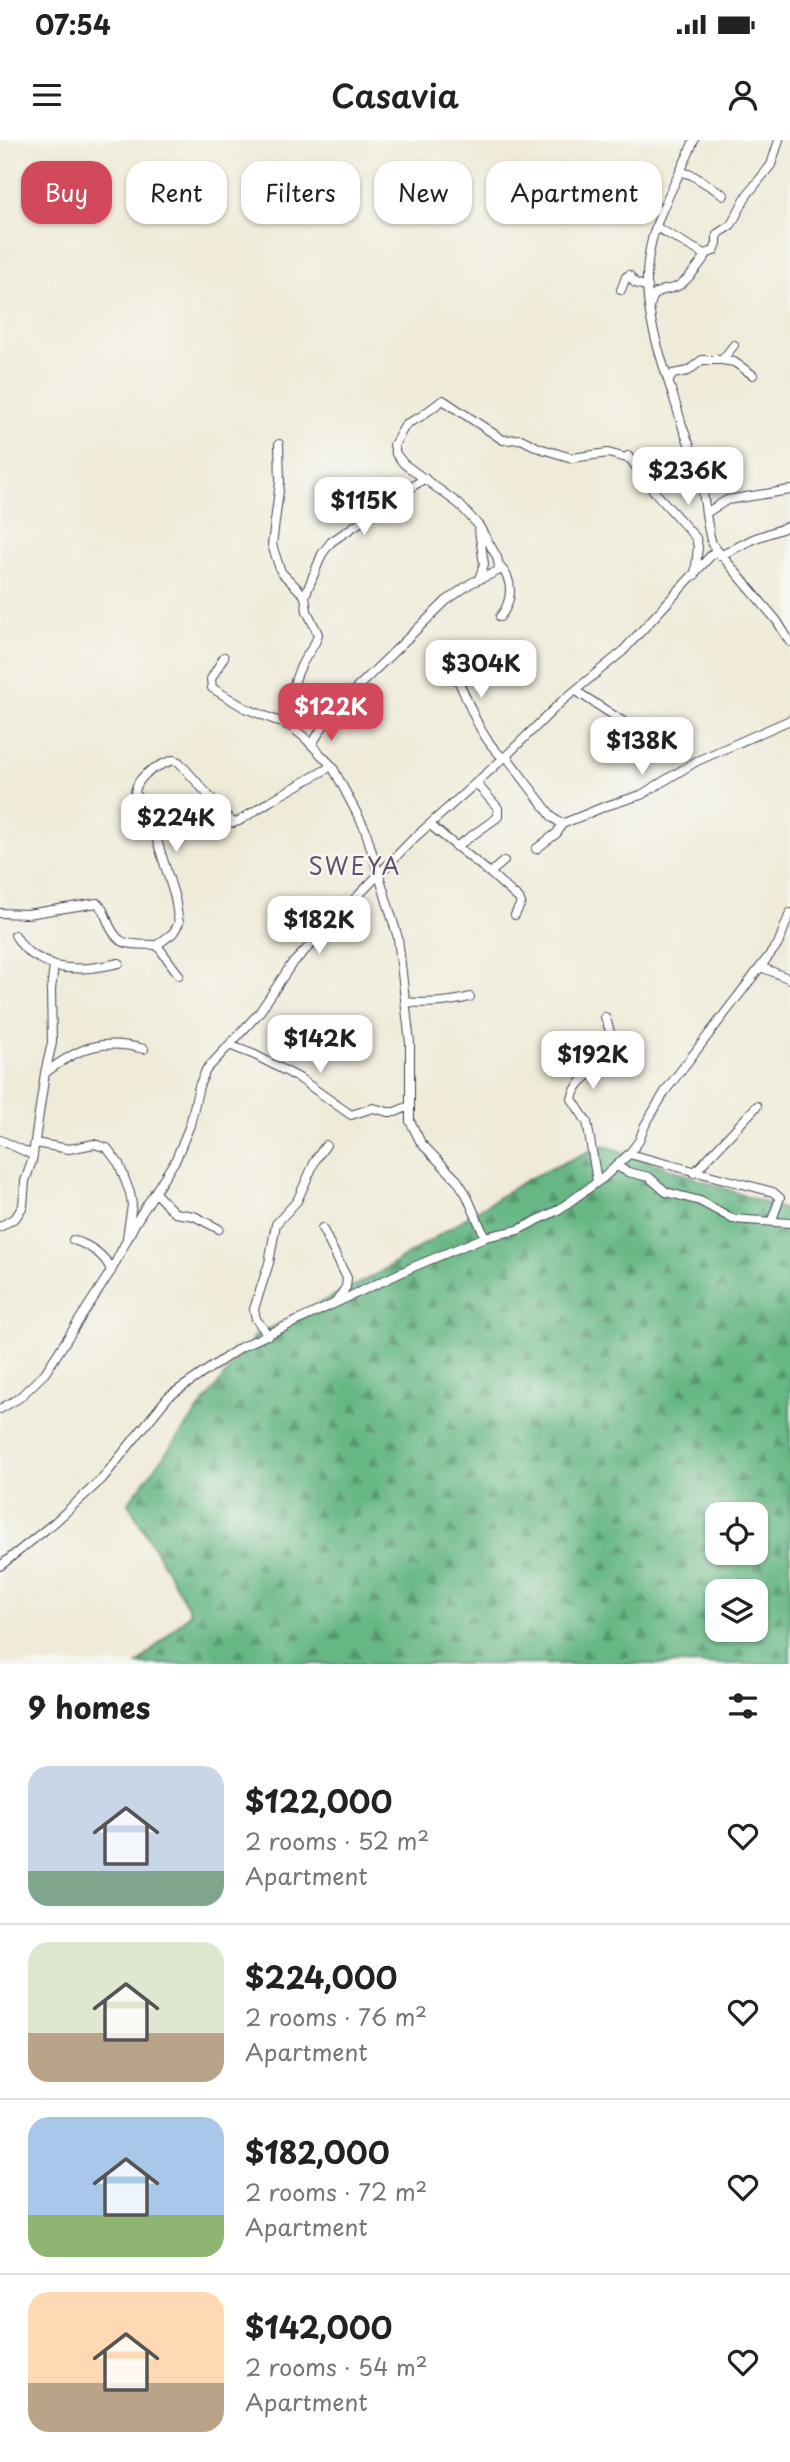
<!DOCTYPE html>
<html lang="en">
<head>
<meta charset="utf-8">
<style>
  :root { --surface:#fff; --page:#f6f6f6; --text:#222; --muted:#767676; --line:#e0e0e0; --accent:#d1495b }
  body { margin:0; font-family:"Playpen Sans",sans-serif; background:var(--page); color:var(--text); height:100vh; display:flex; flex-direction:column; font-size:26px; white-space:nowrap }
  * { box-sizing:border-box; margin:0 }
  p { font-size:23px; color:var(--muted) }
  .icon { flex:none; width:38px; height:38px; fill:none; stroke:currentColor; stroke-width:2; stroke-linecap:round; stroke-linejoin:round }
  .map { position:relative; height:1524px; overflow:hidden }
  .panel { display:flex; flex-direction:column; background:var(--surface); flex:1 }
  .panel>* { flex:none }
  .banner { position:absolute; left:21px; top:21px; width:749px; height:63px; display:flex; gap:14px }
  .fabs { position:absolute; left:705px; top:1362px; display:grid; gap:14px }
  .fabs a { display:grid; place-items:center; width:63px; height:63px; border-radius:14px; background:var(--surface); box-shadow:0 2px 5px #0004; font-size:35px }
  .price { position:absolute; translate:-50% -60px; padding:0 16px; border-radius:14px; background:#fff; color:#222; font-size:23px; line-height:46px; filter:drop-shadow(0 2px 4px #0008) }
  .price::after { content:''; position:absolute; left:50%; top:42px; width:21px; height:16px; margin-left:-10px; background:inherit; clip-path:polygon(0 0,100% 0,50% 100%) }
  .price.on { background:var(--accent); color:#fff }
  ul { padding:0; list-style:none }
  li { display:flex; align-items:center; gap:21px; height:175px; padding:0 28px }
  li+li { border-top:2px solid var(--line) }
  li span { display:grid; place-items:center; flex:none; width:196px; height:140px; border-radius:21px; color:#555 }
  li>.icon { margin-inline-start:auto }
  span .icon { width:84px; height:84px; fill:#fffc; stroke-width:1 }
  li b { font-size:30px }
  h2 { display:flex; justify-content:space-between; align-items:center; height:84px; padding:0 28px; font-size:30px }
  .tag { padding:0 24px; border-radius:21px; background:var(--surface); box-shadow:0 2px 5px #0004; font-size:24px; line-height:63px }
  .tag.on { background:var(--accent); color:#fff }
  .status { display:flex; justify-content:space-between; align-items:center; height:49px; padding:0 35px; background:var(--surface); direction:ltr }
  .status svg { height:19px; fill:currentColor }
  header { display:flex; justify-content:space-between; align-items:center; height:91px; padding:0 28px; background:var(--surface); font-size:32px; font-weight:600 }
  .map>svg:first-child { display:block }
  .forest { fill:url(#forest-firs); stroke:#446c5f; stroke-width:2; fill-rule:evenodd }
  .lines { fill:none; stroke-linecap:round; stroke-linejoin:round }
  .minor-casing { stroke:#414053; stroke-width:10 }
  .minor { stroke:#fff; stroke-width:8 }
  .labels { text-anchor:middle; stroke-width:5; stroke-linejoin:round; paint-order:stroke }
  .quarter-label { font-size:23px; letter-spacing:2px; fill:#674f6c; stroke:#f6f6f2 }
</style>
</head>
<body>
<div class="status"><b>07:54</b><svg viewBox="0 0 49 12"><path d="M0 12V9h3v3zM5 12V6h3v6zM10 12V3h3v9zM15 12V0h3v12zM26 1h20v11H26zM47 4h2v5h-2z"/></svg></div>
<header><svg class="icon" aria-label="menu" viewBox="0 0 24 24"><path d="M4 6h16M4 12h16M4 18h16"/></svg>Casavia<svg class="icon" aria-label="person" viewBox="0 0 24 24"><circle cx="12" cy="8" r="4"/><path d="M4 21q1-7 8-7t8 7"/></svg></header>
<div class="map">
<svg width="790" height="1524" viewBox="0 0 790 1524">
  <defs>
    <pattern id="forest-firs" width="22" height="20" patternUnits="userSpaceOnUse" patternTransform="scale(1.75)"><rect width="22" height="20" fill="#66b783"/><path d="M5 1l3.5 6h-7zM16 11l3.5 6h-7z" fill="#54946c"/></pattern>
  </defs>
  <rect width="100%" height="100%" fill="#f6f6f2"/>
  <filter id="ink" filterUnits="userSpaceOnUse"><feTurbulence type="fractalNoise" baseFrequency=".0143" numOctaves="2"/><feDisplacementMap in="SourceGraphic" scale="14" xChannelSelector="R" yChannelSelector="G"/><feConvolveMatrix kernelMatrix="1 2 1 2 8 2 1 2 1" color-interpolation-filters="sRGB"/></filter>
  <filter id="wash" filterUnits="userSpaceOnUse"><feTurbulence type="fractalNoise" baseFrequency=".00686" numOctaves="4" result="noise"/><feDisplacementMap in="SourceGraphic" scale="28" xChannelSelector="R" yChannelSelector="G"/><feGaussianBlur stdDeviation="1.57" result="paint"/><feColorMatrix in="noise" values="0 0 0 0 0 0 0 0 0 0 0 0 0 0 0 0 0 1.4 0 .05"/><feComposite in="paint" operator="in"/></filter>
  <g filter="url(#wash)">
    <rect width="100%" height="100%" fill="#f0ebd8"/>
    <path class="forest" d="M603,1005L790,1072V1524H138L191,1472L128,1363L255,1196L377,1134L528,1039ZM718,1374H756V1412H718ZM718,1451H756V1489H718Z"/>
  </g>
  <g filter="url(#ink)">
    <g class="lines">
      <g class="minor-casing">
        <g id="minor">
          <path d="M694,0C679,40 656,71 649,114C639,172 667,231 682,285C687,301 695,315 699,331C705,355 705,380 712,404L777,481L790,502"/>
          <path d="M682,32L692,35L724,55"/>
          <path d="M631,47L660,73"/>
          <path d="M656,87L704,114L714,111L717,103V94L731,85L747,55L771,25L779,0"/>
          <path d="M621,150L626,137L629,135L635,143L648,147"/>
          <path d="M651,163C655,145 670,153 681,144C692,136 699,125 707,114"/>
          <path d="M722,220L734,222L753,235"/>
          <path d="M669,240L673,234L688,231L702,220H722L734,205"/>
          <path d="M279,304L280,342L272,405L281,432L305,456L307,471L318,494C316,506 307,513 302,524C291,545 290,563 290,586"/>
          <path d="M628,316L653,350L696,398L698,407L695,435"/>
          <path d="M706,373L727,360L790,350"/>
          <path d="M479,391L484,424L479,439"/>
          <path d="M720,416L753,399L790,386"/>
          <path d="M499,426C515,440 512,462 500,477"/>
          <path d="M305,456L322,414L331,402L425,338"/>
          <path d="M443,507C443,517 449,523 454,532C470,563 477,594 503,618"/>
          <path d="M224,517L211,539L212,548L245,568L290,586L304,597L332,626L365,689L398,798L410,903V981L421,1003L457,1040L466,1054L485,1097"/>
          <path d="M576,551L630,586"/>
          <path d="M312,604L332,572L446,461L471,443L498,431L499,426L497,417L479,386L459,364L404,324L396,314L394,305L406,284L420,277L443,260L503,300L521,299L539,308L572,318L608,313L630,319"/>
          <path d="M506,616L553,678L562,684L606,666L641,655L697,621L790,580"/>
          <path d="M430,685L490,733L519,759L521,763L515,775"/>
          <path d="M456,707L498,677V668L476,643"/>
          <path d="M536,709L557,693L562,684"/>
          <path d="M490,733L504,721"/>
          <path d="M0,773L27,774L97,763C102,767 103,770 106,777C117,808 127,804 157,805L173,793L179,783L175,758L157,700L135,652C138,634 157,626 173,620L179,622L233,683L239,681L272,660L332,626"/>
          <path d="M15,795C29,818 33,814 54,826L51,850L52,903L45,933"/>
          <path d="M157,805L179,835"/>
          <path d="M54,826C77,831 96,828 119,823"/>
          <path d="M761,827L790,839"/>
          <path d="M406,862C428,864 448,863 470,857"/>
          <path d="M229,905L255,915L299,938L351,975L373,968L388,972H395L410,966"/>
          <path d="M0,1000L33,1015"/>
          <path d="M35,1003L69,1009L94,1004L107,1008L119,1024L130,1053L132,1065L127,1097"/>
          <path d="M629,1014L773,1052L780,1058L772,1080"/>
          <path d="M616,1026L628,1032L649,1037L666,1052L700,1061L733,1079L790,1083"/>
          <path d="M694,1033L757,966"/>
          <path d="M597,1041L587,982L572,959C580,923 629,935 605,877"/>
          <path d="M155,1053L175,1073L194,1076L219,1089"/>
          <path d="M0,1087L16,1077L23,1066L25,1041L32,1021L45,933C80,907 101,898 144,909"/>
          <path d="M322,1088L347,1138L346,1147L336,1162"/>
          <path d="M73,1100C89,1105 106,1115 111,1131"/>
          <path d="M268,1195L256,1179L254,1169L269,1123L276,1084L297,1061L316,1019L326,1005"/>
          <path d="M0,1269L19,1258L45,1233L111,1131L136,1082L176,1019L190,985L199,946L206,930L259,873L291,825L412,700L506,616L561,562L622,512L715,411"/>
          <path d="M0,1426L55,1382L102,1339L168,1257L241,1207L413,1127L485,1097L518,1090L558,1070L603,1038L629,1014L639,1001L645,985L666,950L778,804L790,773"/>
        </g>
      </g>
      <use href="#minor" class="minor"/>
    </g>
  </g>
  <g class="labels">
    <g class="quarter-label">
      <text x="355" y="735">SWEYA</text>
    </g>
  </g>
</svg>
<div class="fabs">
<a><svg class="icon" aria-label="locate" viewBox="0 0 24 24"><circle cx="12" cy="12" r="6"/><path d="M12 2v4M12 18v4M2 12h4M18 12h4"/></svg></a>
<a><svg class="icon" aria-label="layers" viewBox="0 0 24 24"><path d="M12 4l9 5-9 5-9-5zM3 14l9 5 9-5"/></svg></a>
</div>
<b class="price" style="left:688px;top:367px">$236K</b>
<b class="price" style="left:364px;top:397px">$115K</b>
<b class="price" style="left:481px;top:560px">$304K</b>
<b class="price on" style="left:331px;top:603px">$122K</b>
<b class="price" style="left:642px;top:637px">$138K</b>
<b class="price" style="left:176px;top:714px">$224K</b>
<b class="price" style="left:319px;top:816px">$182K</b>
<b class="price" style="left:320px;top:935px">$142K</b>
<b class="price" style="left:593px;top:951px">$192K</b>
<div class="banner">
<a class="tag on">Buy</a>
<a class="tag">Rent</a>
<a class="tag">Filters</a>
<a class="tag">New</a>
<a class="tag">Apartment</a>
</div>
</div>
<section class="panel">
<h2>9 homes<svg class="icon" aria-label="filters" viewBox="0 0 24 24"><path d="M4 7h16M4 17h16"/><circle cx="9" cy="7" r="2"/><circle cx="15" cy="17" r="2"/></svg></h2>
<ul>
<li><span style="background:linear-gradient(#c9d6e8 75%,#7fa58c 0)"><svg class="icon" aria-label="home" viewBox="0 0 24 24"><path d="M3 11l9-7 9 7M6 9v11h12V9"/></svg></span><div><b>$122,000</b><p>2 rooms · 52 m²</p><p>Apartment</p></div><svg class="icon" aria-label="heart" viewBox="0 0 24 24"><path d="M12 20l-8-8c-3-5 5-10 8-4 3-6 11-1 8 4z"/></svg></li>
<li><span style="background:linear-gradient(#dfe7d0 65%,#b9a48a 0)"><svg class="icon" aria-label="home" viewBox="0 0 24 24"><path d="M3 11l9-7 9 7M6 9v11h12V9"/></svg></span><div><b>$224,000</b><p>2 rooms · 76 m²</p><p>Apartment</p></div><svg class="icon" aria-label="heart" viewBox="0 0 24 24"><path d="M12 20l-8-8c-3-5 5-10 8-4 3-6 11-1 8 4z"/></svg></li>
<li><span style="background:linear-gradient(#a9c7e8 70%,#8fb573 0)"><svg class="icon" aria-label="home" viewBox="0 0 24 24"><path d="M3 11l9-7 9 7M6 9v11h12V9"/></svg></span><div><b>$182,000</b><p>2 rooms · 72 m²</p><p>Apartment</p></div><svg class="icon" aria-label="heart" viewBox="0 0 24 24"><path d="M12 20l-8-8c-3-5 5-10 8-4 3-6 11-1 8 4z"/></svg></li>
<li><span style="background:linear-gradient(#ffd9b3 65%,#b9a48a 0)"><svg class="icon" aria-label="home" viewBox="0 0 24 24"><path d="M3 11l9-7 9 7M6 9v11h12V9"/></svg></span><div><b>$142,000</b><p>2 rooms · 54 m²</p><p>Apartment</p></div><svg class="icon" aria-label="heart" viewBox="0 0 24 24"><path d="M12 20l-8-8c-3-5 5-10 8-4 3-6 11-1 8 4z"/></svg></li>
</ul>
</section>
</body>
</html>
